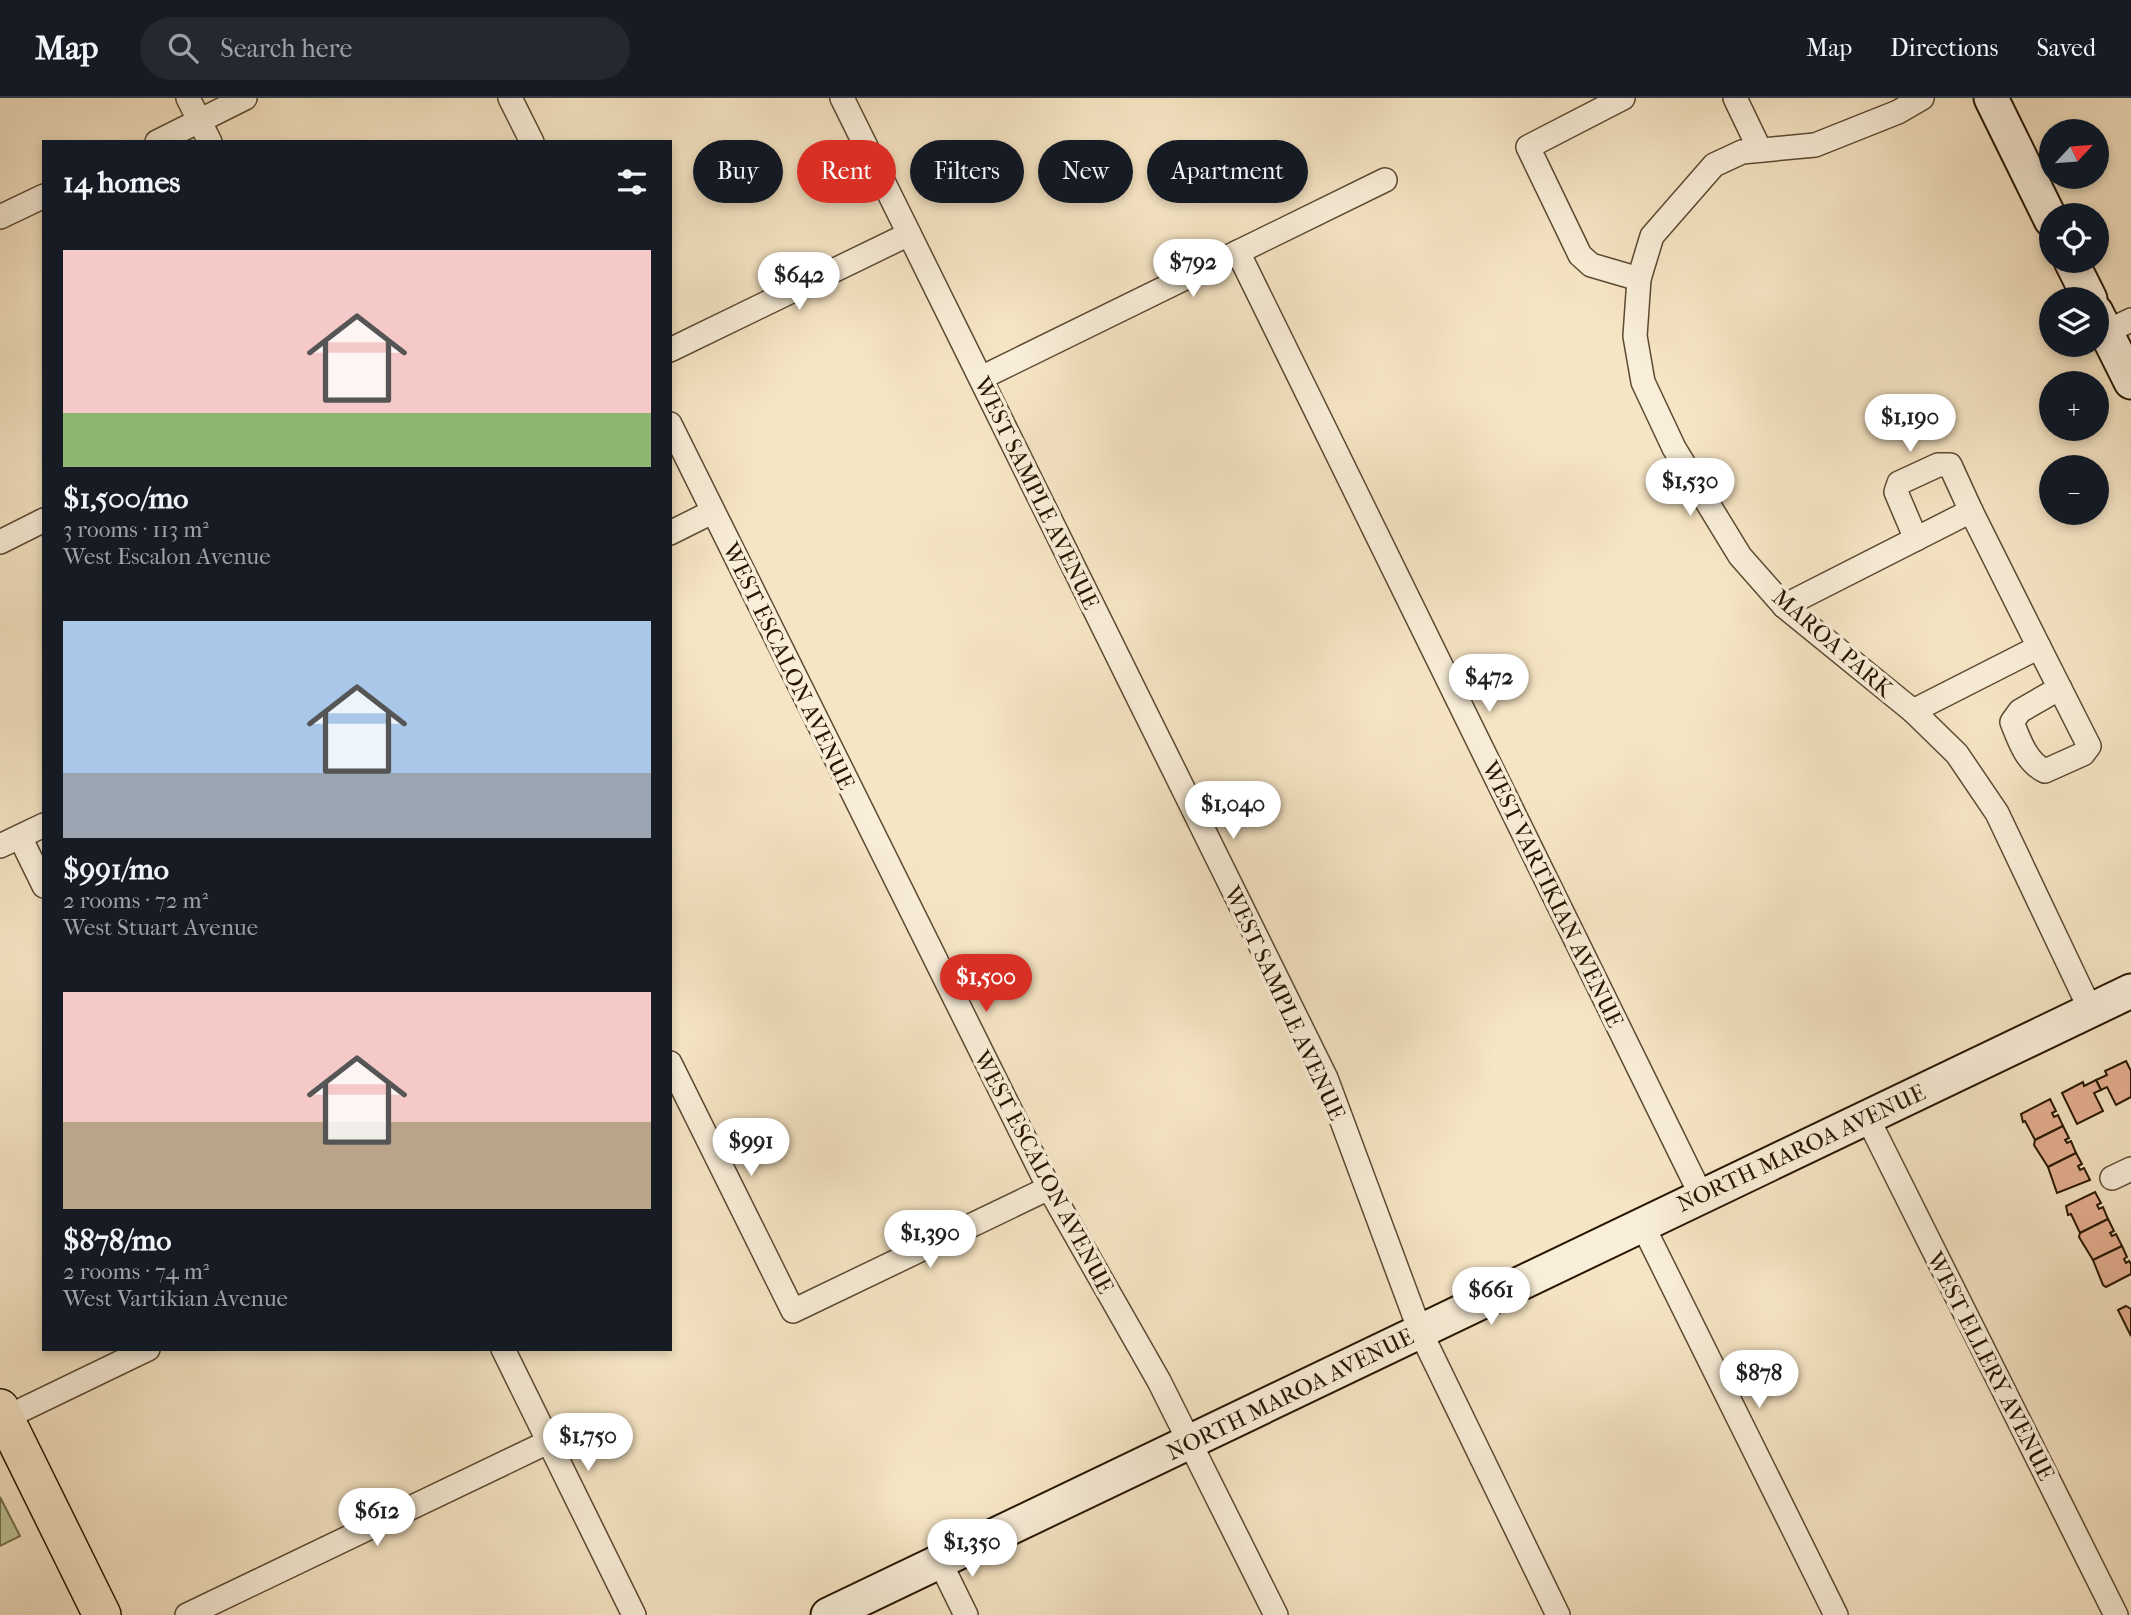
<!DOCTYPE html>
<html lang="en">
<head>
<meta charset="utf-8">
<style>
  :root { --surface:#171b24; --page:#242831; --text:#f1f3f6; --muted:#9ea1a6; --line:#363941; --accent:#d93025 }
  body { margin:0; font-family:"IM FELL French Canon",serif; background:var(--page); color:var(--text); height:100vh; display:flex; flex-direction:column; font-size:26px; white-space:nowrap }
  * { box-sizing:border-box; margin:0 }
  p { font-size:23px; color:var(--muted) }
  .icon { flex:none; width:38px; height:38px; fill:none; stroke:currentColor; stroke-width:2; stroke-linecap:round; stroke-linejoin:round }
  .map { position:relative; flex:1; overflow:hidden }
  .details { position:absolute; left:42px; top:42px; width:630px; height:1211px; display:flex; flex-direction:column; background:var(--surface); border-radius:0px; box-shadow:0 4px 10px #0003 }
  .details>* { flex:none }
  .banner { position:absolute; left:693px; top:42px; width:665px; height:63px; display:flex; gap:14px }
  .needle { width:46px; rotate:64deg }
  .controls { position:absolute; left:2039px; top:21px; display:grid; gap:14px }
  .controls a { display:grid; place-items:center; width:70px; height:70px; border-radius:50%; background:var(--surface); box-shadow:0 4px 10px #0003; font-size:35px }
  .price { position:absolute; translate:-50% -60px; padding:0 16px; border-radius:24px; background:#fff; color:#222; font-size:23px; line-height:46px; filter:drop-shadow(0 2px 4px #0008) }
  .price::after { content:''; position:absolute; left:50%; top:42px; width:21px; height:16px; margin-left:-10px; background:inherit; clip-path:polygon(0 0,100% 0,50% 100%) }
  .price.active { background:var(--accent); color:#fff }
  ul { padding:0; list-style:none }
  li { display:grid; align-content:center; gap:14px; height:371px; padding:0 21px }
  li span { display:grid; place-items:center; height:217px; border-radius:0px; color:#555 }
  li>.icon { margin-inline-start:auto }
  span .icon { width:126px; height:126px; fill:#fffc; stroke-width:1 }
  li b { font-size:30px }
  h2 { display:flex; justify-content:space-between; align-items:center; height:84px; padding:0 21px; font-size:30px }
  .tag { padding:0 24px; border-radius:32px; background:var(--surface); box-shadow:0 4px 10px #0003; font-size:24px; line-height:63px }
  .tag.active { background:var(--accent); color:#fff }
  header { display:flex; align-items:center; gap:42px; box-sizing:border-box; height:98px; padding:0 35px; background:var(--surface); border-bottom:2px solid var(--line) }
  header strong { font-size:33px }
  nav { display:flex; gap:38px; margin-inline-start:auto; font-size:24px }
  .search { width:490px; height:63px; background:var(--page); display:flex; align-items:center; gap:18px; box-sizing:border-box; padding:0 24px; border-radius:38px; color:var(--muted); font-size:26px }
  .map>svg:first-child { display:block }
  .green { fill:#bcc594; stroke:#726e4a; stroke-width:2 }
  .building { fill:#e6b092; stroke:#281601; stroke-width:2 }
  .lines { fill:none; stroke-linecap:round; stroke-linejoin:round }
  .minor-casing { stroke:#5c4a32; stroke-width:26 }
  .secondary-casing { stroke:#281601; stroke-width:37 }
  .primary-casing { stroke:#281601; stroke-width:40 }
  .minor { stroke:#f9eed9; stroke-width:23 }
  .secondary { stroke:#f9eed9; stroke-width:33 }
  .primary { stroke:#f6e5c4; stroke-width:37 }
  .labels { text-anchor:middle; stroke-width:7; stroke-linejoin:round; paint-order:stroke }
  .street-label { font-size:23px; fill:#281601; stroke:#f9eed9 }
</style>
</head>
<body>
<header>
<strong>Map</strong>
<div class="search"><svg class="icon" aria-label="search" viewBox="0 0 24 24"><circle cx="10" cy="10" r="6"/><path d="M15 15l6 6"/></svg>Search here</div>
<nav><a>Map</a><a>Directions</a><a>Saved</a></nav>
</header>
<div class="map">
<svg width="2131" height="1517" viewBox="0 0 2131 1517">
  <rect width="100%" height="100%" fill="#f6e5c4"/>
  <filter id="stains"><feTurbulence type="fractalNoise" baseFrequency=".00286" numOctaves="4"/><feColorMatrix values="0 0 0 0 .2 0 0 0 0 .09 0 0 0 0 .02 0 0 0 .5 -.17"/></filter>
  <radialGradient id="worn" r=".72"><stop offset=".6" stop-color="#630" stop-opacity="0"/><stop offset="1" stop-color="#630" stop-opacity=".3"/></radialGradient>
  <path class="green" d="M0,1399L20,1438L0,1448Z"/>
  <g class="building">
    <path d="M2126,963L2131,973V999L2116,1007L2107,989L2101,992L2096,982L2107,977L2105,973Z"/>
    <path d="M2096,982L2101,992L2094,995L2103,1013L2077,1026L2062,995L2083,984L2084,988Z"/>
    <path d="M2050,1001L2056,1013L2052,1015L2054,1019L2058,1017L2063,1028L2035,1042L2025,1023L2023,1024L2021,1016Z"/>
    <path d="M2063,1028L2069,1040L2065,1042L2067,1045L2071,1043L2076,1055L2048,1069L2034,1047L2035,1042Z"/>
    <path d="M2076,1055L2082,1066L2078,1068L2080,1072L2084,1070L2090,1082L2057,1095L2048,1069Z"/>
    <path d="M2095,1094L2101,1105L2097,1107L2099,1111L2103,1109L2108,1121L2080,1135L2071,1116L2068,1117L2066,1108Z"/>
    <path d="M2108,1121L2114,1133L2110,1135L2112,1138L2116,1136L2122,1148L2093,1162L2079,1139L2080,1135Z"/>
    <path d="M2122,1148L2127,1159L2124,1161L2126,1165L2129,1163L2131,1166V1176L2106,1189L2103,1187L2093,1162Z"/>
    <path d="M2126,1208L2131,1211V1238L2118,1212Z"/>
  </g>
  <g class="lines">
    <g class="minor-casing">
      <g id="minor">
        <path d="M188,0L210,44"/>
        <path d="M510,0L532,44"/>
        <path d="M842,0L1326,980L1420,1233L1558,1517"/>
        <path d="M1623,0L1528,49L1580,157L1591,167L1639,181"/>
        <path d="M1735,0L1760,52"/>
        <path d="M1922,0L1898,14L1815,47L1742,54L1714,67L1652,138L1639,181L1635,238L1643,284L1674,350L1740,458L1784,508L1913,613L1957,656L1997,715L2091,913"/>
        <path d="M157,44L245,0"/>
        <path d="M0,119L44,98"/>
        <path d="M1238,154L1701,1097"/>
        <path d="M2106,234L2131,222"/>
        <path d="M670,252L909,136"/>
        <path d="M981,280L1385,82"/>
        <path d="M670,326L1049,1090L1159,1283L1276,1517"/>
        <path d="M670,435L712,414"/>
        <path d="M1916,441L1896,394L1899,385L1938,367H1950L1971,413"/>
        <path d="M0,444L44,422"/>
        <path d="M1784,508L1971,413L2039,549L1913,613"/>
        <path d="M2039,549L2089,648L2083,656L2045,673C2027,665 2019,642 2012,624L2020,613L2060,590"/>
        <path d="M20,739L44,788"/>
        <path d="M0,748L44,727"/>
        <path d="M670,965L793,1213L1049,1090"/>
        <path d="M1867,1019L2116,1517"/>
        <path d="M2112,1080L2131,1071"/>
        <path d="M1642,1126L1836,1517"/>
        <path d="M503,1251L634,1517"/>
        <path d="M5,1320L148,1251"/>
        <path d="M940,1464L966,1517"/>
        <path d="M187,1517L548,1344"/>
      </g>
    </g>
    <g class="secondary-casing">
      <g id="secondary">
        <path d="M1991,0L2051,122"/>
        <path d="M2071,163L2090,201"/>
        <path d="M2096,214L2131,284"/>
        <path d="M828,1517L2131,893"/>
      </g>
    </g>
    <g class="primary-casing">
      <path id="primary" d="M0,1310L102,1517"/>
    </g>
    <use href="#minor" class="minor"/>
    <use href="#secondary" class="secondary"/>
    <use href="#primary" class="primary"/>
  </g>
  <g class="labels">
    <g class="street-label">
      <text transform="translate(1037 395) rotate(64)" y="8">WEST SAMPLE AVENUE</text>
      <text transform="translate(1833 545) rotate(41)" y="8">MAROA PARK</text>
      <text transform="translate(789 568) rotate(64)" y="8">WEST ESCALON AVENUE</text>
      <text transform="translate(1553 796) rotate(64)" y="8">WEST VARTIKIAN AVENUE</text>
      <text transform="translate(1285 905) rotate(65)" y="8">WEST SAMPLE AVENUE</text>
      <text transform="translate(1801 1050) rotate(-25)" y="8">NORTH MAROA AVENUE</text>
      <text transform="translate(1044 1074) rotate(62)" y="8">WEST ESCALON AVENUE</text>
      <text transform="translate(1991 1268) rotate(63)" y="8">WEST ELLERY AVENUE</text>
      <text transform="translate(1290 1296) rotate(-26)" y="8">NORTH MAROA AVENUE</text>
    </g>
  </g>
  <rect width="100%" height="100%" filter="url(#stains)"/>
  <rect width="100%" height="100%" fill="url(#worn)"/>
</svg>
<div class="controls">
<a><svg class="needle" viewBox="-14 -14 28 28"><path d="M0-13l5 13h-10z" fill="#e53935"/><path d="M0 13l5-13h-10z" fill="#9ea1a6"/></svg></a>
<a><svg class="icon" aria-label="locate" viewBox="0 0 24 24"><circle cx="12" cy="12" r="6"/><path d="M12 2v4M12 18v4M2 12h4M18 12h4"/></svg></a>
<a><svg class="icon" aria-label="layers" viewBox="0 0 24 24"><path d="M12 4l9 5-9 5-9-5zM3 14l9 5 9-5"/></svg></a>
<a>+</a>
<a>−</a>
</div>
<b class="price" style="left:1193px;top:201px">$792</b>
<b class="price" style="left:799px;top:214px">$642</b>
<b class="price" style="left:1910px;top:356px">$1,190</b>
<b class="price" style="left:1690px;top:420px">$1,530</b>
<b class="price" style="left:1489px;top:616px">$472</b>
<b class="price" style="left:1233px;top:743px">$1,040</b>
<b class="price active" style="left:986px;top:916px">$1,500</b>
<b class="price" style="left:751px;top:1080px">$991</b>
<b class="price" style="left:930px;top:1172px">$1,390</b>
<b class="price" style="left:1491px;top:1229px">$661</b>
<b class="price" style="left:1759px;top:1312px">$878</b>
<b class="price" style="left:588px;top:1375px">$1,750</b>
<b class="price" style="left:377px;top:1450px">$612</b>
<b class="price" style="left:972px;top:1481px">$1,350</b>
<div class="banner">
<a class="tag">Buy</a>
<a class="tag active">Rent</a>
<a class="tag">Filters</a>
<a class="tag">New</a>
<a class="tag">Apartment</a>
</div>
<section class="details">
<h2>14 homes<svg class="icon" aria-label="filters" viewBox="0 0 24 24"><path d="M4 7h16M4 17h16"/><circle cx="9" cy="7" r="2"/><circle cx="15" cy="17" r="2"/></svg></h2>
<ul>
<li><span style="background:linear-gradient(#f6c9c9 75%,#8fb573 0)"><svg class="icon" aria-label="home" viewBox="0 0 24 24"><path d="M3 11l9-7 9 7M6 9v11h12V9"/></svg></span><div><b>$1,500/mo</b><p>3 rooms · 113 m²</p><p>West Escalon Avenue</p></div></li>
<li><span style="background:linear-gradient(#a9c7e8 70%,#9aa5b1 0)"><svg class="icon" aria-label="home" viewBox="0 0 24 24"><path d="M3 11l9-7 9 7M6 9v11h12V9"/></svg></span><div><b>$991/mo</b><p>2 rooms · 72 m²</p><p>West Stuart Avenue</p></div></li>
<li><span style="background:linear-gradient(#f6c9c9 60%,#b9a48a 0)"><svg class="icon" aria-label="home" viewBox="0 0 24 24"><path d="M3 11l9-7 9 7M6 9v11h12V9"/></svg></span><div><b>$878/mo</b><p>2 rooms · 74 m²</p><p>West Vartikian Avenue</p></div></li>
</ul>
</section>
</div>
</body>
</html>
